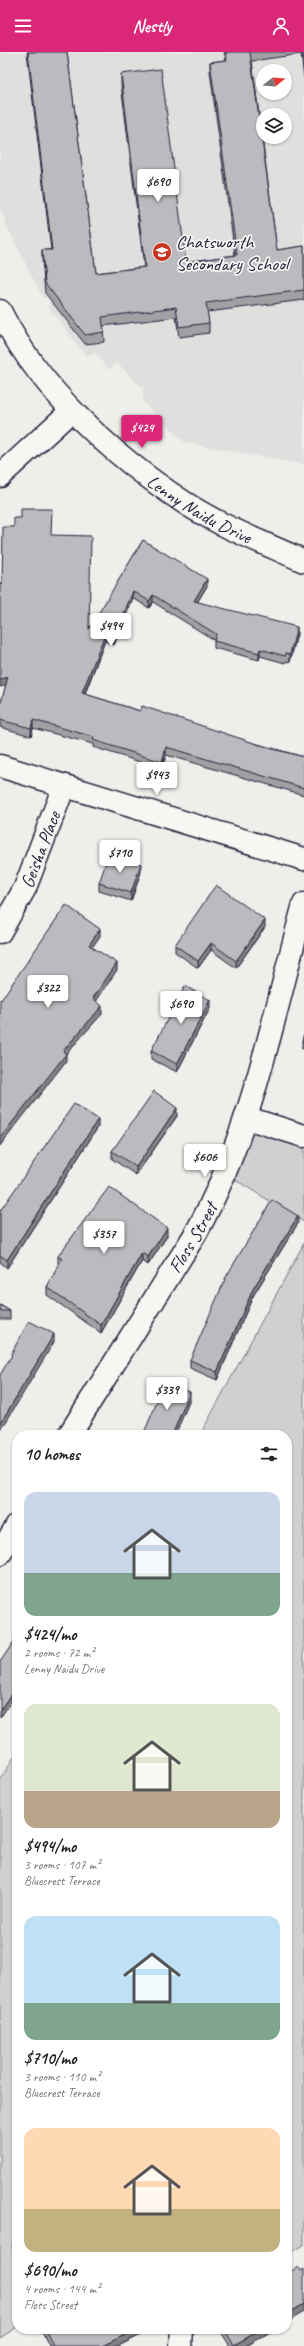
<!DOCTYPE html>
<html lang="en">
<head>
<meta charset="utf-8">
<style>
  :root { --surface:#fff; --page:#f6f6f6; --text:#202124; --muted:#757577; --accent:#db2777 }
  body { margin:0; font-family:Caveat,sans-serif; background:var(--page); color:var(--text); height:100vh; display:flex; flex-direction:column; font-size:15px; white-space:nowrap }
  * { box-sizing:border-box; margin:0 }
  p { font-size:13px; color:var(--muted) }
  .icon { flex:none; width:22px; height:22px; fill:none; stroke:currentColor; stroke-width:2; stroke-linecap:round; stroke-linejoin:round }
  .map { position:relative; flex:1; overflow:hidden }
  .side { position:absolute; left:12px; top:1378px; width:280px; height:904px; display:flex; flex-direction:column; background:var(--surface); border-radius:16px; box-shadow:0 1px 3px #0004 }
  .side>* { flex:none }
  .needle { width:26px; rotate:73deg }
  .fabs { position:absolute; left:256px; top:12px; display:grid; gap:8px }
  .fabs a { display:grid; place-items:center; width:36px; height:36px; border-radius:50%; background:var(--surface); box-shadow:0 1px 3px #0004; font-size:20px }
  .price { position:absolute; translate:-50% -34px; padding:0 9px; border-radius:4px; background:#fff; color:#222; font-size:13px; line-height:26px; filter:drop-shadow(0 1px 2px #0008) }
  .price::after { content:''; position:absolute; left:50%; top:24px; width:12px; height:9px; margin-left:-6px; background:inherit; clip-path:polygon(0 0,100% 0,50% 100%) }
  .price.active { background:var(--accent); color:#fff }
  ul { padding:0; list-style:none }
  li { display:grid; align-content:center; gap:8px; height:212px; padding:0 12px }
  li span { display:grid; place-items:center; height:124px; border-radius:12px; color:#555 }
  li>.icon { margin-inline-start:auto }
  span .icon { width:72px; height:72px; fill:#fffc; stroke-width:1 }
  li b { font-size:17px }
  h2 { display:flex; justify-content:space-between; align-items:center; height:48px; padding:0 12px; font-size:17px }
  header { display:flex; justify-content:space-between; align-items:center; height:52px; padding:0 12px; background:var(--accent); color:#fff; font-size:18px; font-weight:700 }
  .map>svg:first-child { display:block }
  .built { fill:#dfdfde; fill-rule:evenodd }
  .green { fill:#d0d0d1; stroke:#797986 }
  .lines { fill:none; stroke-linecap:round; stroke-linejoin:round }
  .minor-casing { stroke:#22223b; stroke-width:25 }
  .minor { stroke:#f6f6f2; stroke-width:22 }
  .wall { fill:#a1a1a4; stroke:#22223b }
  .shaded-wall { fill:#838386; stroke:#22223b }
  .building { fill:#bbbbbf; stroke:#22223b }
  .labels { text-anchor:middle; stroke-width:3.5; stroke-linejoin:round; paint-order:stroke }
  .poi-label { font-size:19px; fill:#22223b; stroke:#f6f6f2; text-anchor:start }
  .street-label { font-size:19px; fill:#22223b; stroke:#f6f6f2 }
</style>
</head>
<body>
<header><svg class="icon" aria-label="menu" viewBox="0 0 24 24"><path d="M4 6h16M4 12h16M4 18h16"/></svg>Nestly<svg class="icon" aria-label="person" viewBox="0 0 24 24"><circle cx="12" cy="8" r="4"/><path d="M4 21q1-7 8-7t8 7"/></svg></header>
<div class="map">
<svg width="304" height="2294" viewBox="0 0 304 2294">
  <rect width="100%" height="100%" fill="#eeeeeb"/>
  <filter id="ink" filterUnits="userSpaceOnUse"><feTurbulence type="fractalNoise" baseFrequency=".025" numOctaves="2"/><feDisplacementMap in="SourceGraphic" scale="8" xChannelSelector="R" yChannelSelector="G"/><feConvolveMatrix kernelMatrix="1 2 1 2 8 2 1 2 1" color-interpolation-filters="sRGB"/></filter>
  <g filter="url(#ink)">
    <path class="built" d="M0,0H304V413L185,391L143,350V337L117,311L109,318L95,301L87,305L49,256L48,246H43L33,227L6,172L0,155ZM263,19H285V41H263ZM263,63H285V85H263Z"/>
    <g class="green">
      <path d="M248,1067L304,1085V1170L229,1124Z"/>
      <path d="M304,1191V2192L287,2204V1383H200Z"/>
      <path d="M17,1700V2179L12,2195L17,2209V2275L0,2286V1728Z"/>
    </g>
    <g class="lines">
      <g class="minor-casing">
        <g id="minor">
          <path id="s1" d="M0,259C39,337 112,403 185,451C222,475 264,491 304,509"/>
          <path d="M0,424L71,359"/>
          <path d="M0,714L304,807"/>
          <path id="s2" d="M0,880L25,836L64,734"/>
          <path d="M247,1066L304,1084"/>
          <path id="s3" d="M69,1383L196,1181C253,1077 273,965 304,852"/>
          <path d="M0,1502L17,1473"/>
          <path d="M181,2294L182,2277"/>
        </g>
      </g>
      <use href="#minor" class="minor"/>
    </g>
    <g class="wall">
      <path d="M27,0H67L96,221L144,215L121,32V22L186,210L235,203L210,20V10L226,8L224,0H304V26L301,2L252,9L277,198L304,194V248L207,260L209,271V281L179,285L176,265L103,274L104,290L85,292L45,241L42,207V198H51Z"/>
      <path d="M52,483L90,577L143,488L207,534L197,550L297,582L290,610L286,609L285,611L260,604L259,608L214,596V588L153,550L149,556L133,546L114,593L105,589L85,642L140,659L304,705V743L166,703L162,717L93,695V692L33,676L31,684L0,675V654L6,633L2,533Z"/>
      <path d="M141,820L131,849L99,839V831Z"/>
      <path d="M265,875L236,916L211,898L198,916L175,900V893Z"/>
      <path d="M210,956L177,1020L151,1007V999Z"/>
      <path d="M304,982V997H302V989Z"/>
      <path d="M177,1064L136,1123L112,1107V1099Z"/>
      <path d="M98,1075L7,1216L0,1210V1159Z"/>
      <path d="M298,1171L253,1244L217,1328L190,1316V1308Z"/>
      <path d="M167,1184L148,1213L142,1209L101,1281L47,1243V1235L59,1213L58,1212V1204Z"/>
      <path d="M0,1253L10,1259V1267H0Z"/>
      <path d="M41,2277H147V2280L118,2294H49Z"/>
      <path d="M219,2277H275L246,2294H230Z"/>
    </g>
    <g class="shaded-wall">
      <path d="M207,527V534L194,556V549Z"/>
      <path d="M133,539V546L114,593V586Z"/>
      <path d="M153,543V550L149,556V549Z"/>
      <path d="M297,575V582L290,610V602Z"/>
      <path d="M105,582V589L82,648V641Z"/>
      <path d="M260,597V604L259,608V601Z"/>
      <path d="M8,625V633L0,635V628Z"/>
      <path d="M33,668V676L31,684V676Z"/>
      <path d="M166,695V703L162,717V710Z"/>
      <path d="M141,812V820L131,849V841Z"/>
      <path d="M265,868V875L236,916V909Z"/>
      <path d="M100,877V884L89,900V893Z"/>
      <path d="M211,891V898L198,916V909Z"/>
      <path d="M117,911V918L93,954V946Z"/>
      <path d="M210,948V956L177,1020V1012Z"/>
      <path d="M102,954V962L66,1002V1009L0,1094V1086L63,999Z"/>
      <path d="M177,1056V1064L136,1123V1115Z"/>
      <path d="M98,1067V1075L7,1216V1208Z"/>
      <path d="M298,1164V1171L253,1244L217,1328V1320L253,1237Z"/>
      <path d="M167,1176V1184L148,1213V1205Z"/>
      <path d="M142,1201V1209L101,1281V1273Z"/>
      <path d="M54,1282V1290L0,1380V1372Z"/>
      <path d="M190,1340V1348L175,1383H172Z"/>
      <path d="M17,1633V1641L0,1666V1658Z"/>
      <path d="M304,2252V2260L287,2270V2262Z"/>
      <path d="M137,2277H147V2280L118,2294H102Z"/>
      <path d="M262,2277H275L246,2294H234V2293Z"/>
    </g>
    <g class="building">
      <path d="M28,0H67L96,221L145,215L121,22L161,17L186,210L237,203L210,10L227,8L226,0H250L277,198L304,194V238L206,251L209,271L179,275L176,255L102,265L104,280L85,283L45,231L42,198H52Z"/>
      <path d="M302,0H304V16Z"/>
      <path d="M21,457H52L51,483L91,484L89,577L143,488L207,527L194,549L297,575L290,602L286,601L285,604L260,597L259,601L214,589L216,582L153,543L149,549L133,539L114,586L105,582L82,641L140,659L142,654L269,696L304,705V736L166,695L162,710L93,688L94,685L33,668L31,676L0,668V654L8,625L0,628V531L2,533L3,475H14V466H21Z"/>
      <path d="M109,802L141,812L131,841L99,831Z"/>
      <path d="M216,833L265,868L236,909L211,891L198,909L175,893Z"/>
      <path d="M66,853L100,877L89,893L117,911L93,946L102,954L63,999L66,1002L0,1086V947L1,948Z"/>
      <path d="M185,934L210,948L177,1012L151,999Z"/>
      <path d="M304,982V990L302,989Z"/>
      <path d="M154,1039L177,1056L136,1115L112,1099Z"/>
      <path d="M74,1052L98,1067L7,1208L0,1203V1159Z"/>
      <path d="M109,1135L167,1176L148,1205L142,1201L101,1273L47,1235L62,1207L58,1204Z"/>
      <path d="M272,1148L298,1164L253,1237L217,1320L190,1308L226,1225Z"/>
      <path d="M0,1253L10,1259H0Z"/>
      <path d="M29,1269L54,1282L0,1372V1323L12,1303L11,1302Z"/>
      <path d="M166,1329L190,1340L172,1383H143Z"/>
      <path d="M17,1585V1633L0,1658V1610Z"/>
      <path d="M298,2215L301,2219L304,2217V2252L287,2262V2222Z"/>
      <path d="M45,2277H137L102,2294H53Z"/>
      <path d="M224,2277H262L234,2293Z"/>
    </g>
  </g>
  <defs>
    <g id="school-disc" transform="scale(1)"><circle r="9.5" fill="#c8321e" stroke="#f6f6f2"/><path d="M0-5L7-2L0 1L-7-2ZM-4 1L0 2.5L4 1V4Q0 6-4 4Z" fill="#fff"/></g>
  </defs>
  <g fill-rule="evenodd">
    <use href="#school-disc" x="162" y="200"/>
  </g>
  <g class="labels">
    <g class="poi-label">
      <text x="176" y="196">Chatsworth<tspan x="176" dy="22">Secondary School</tspan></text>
    </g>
    <g class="street-label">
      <text dy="7" stroke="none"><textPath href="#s1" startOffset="285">Lenny Naidu Drive</textPath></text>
      <text dy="7" stroke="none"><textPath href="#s2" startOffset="92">Geisha Place</textPath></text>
      <text dy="7" stroke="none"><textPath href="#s3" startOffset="233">Floss Street</textPath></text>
    </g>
  </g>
</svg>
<div class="fabs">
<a><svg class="needle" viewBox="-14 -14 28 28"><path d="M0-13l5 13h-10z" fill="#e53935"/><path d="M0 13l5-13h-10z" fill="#757577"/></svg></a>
<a><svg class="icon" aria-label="layers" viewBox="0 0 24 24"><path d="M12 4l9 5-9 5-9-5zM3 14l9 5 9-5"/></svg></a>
</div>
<b class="price" style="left:158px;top:151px">$690</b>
<b class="price active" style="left:142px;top:397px">$424</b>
<b class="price" style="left:111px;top:595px">$494</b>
<b class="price" style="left:157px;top:744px">$943</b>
<b class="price" style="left:120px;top:822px">$710</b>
<b class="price" style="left:48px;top:957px">$322</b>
<b class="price" style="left:181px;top:973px">$690</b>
<b class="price" style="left:205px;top:1126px">$606</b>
<b class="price" style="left:104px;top:1203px">$357</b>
<b class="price" style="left:167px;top:1359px">$339</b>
<section class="side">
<h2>10 homes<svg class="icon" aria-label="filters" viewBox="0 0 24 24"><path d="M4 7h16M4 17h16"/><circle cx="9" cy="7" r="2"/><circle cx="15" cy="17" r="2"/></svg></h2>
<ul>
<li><span style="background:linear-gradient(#c9d6e8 65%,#7fa58c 0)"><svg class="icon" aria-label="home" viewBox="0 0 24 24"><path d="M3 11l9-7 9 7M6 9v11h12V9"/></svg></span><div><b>$424/mo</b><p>2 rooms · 72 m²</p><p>Lenny Naidu Drive</p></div></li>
<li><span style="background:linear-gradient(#dfe7d0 70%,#b9a48a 0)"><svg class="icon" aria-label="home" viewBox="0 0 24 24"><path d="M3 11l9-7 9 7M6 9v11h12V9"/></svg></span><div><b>$494/mo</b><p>3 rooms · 107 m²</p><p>Bluecrest Terrace</p></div></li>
<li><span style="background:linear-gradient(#bfe0f5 70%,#7fa58c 0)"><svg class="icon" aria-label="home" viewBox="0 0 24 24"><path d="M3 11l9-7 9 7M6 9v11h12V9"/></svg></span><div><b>$710/mo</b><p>3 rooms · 110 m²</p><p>Bluecrest Terrace</p></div></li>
<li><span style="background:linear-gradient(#ffd9b3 65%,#c2b280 0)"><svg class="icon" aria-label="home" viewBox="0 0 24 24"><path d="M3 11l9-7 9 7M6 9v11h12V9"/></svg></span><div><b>$690/mo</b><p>4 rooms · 144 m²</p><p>Floss Street</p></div></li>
</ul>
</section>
</div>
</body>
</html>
